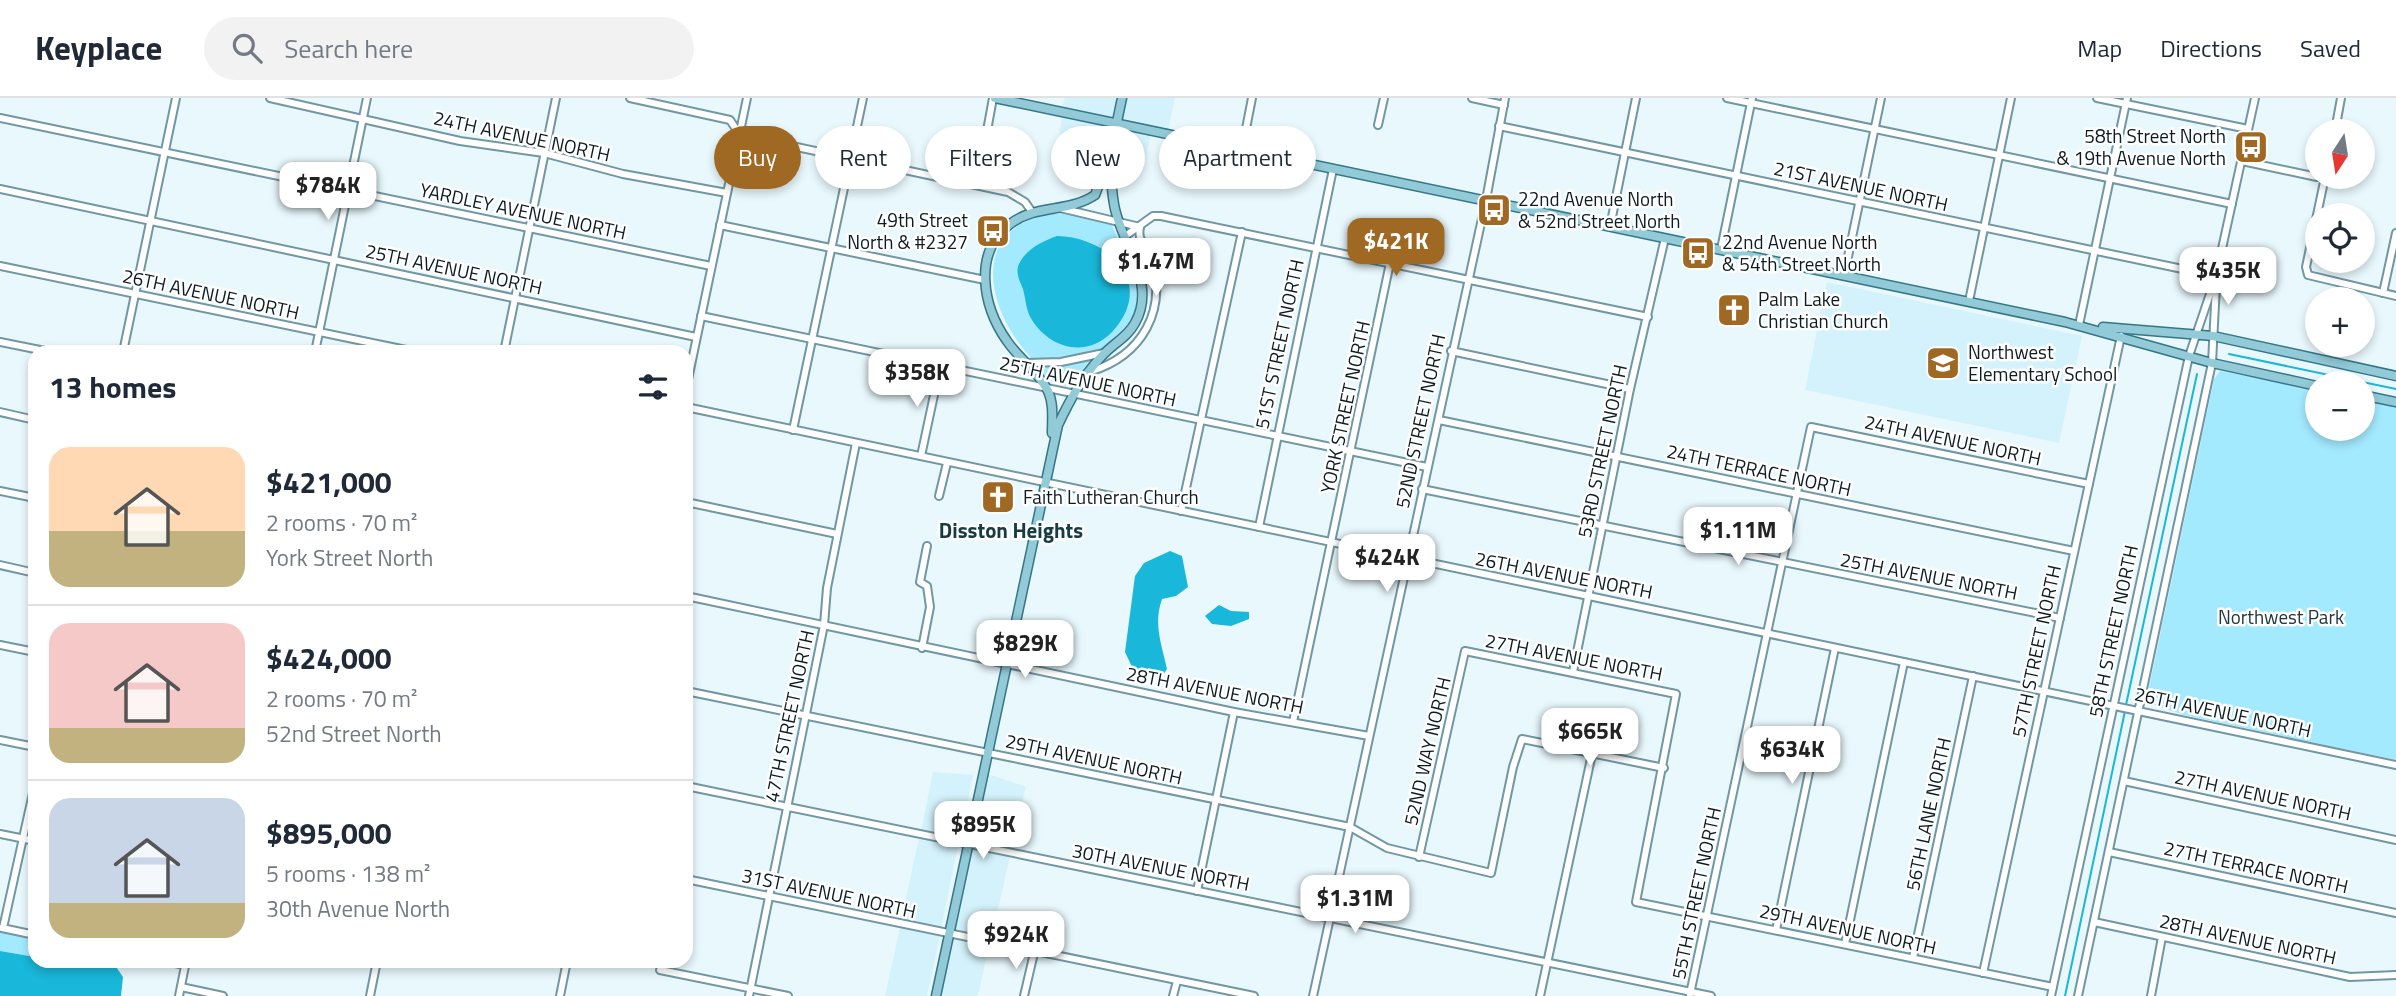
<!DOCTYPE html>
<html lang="en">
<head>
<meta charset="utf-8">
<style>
  :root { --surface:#fff; --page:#f2f2f3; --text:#1f2937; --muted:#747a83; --line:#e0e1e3; --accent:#9f6923 }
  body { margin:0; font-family:"Titillium Web",sans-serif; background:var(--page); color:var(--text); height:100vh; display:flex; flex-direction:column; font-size:26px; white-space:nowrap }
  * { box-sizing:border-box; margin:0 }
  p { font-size:23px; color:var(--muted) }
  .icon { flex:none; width:38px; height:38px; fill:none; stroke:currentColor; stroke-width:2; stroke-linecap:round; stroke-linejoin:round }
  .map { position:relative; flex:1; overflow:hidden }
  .panel { position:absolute; left:28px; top:247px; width:665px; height:623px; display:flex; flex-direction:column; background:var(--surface); border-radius:21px; box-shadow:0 4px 10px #0003 }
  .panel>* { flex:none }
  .guide { position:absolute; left:714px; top:28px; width:665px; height:63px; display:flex; gap:14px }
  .needle { width:46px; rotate:192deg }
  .tools { position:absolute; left:2305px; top:21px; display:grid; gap:14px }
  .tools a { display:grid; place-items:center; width:70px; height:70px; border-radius:50%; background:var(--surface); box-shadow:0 4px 10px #0003; font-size:35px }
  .price { position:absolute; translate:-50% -60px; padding:0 16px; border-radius:14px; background:#fff; color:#222; font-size:23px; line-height:46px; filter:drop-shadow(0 2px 4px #0008) }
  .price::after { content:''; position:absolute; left:50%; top:42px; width:21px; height:16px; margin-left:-10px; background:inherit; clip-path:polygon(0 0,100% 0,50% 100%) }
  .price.current { background:var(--accent); color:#fff }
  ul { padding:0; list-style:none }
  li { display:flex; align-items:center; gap:21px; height:175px; padding:0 21px }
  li+li { border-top:2px solid var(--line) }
  li span { display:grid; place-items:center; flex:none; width:196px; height:140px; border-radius:21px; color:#555 }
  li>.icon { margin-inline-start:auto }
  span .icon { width:84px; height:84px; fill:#fffc; stroke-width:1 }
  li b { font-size:30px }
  h2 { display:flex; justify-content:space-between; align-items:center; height:84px; padding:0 21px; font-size:30px }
  .tag { padding:0 24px; border-radius:32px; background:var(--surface); box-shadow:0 4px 10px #0003; font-size:24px; line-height:63px }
  .tag.current { background:var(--accent); color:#fff }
  header { display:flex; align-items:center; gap:42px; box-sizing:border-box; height:98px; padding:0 35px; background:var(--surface); border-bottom:2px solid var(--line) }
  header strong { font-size:33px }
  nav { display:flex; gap:38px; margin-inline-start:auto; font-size:24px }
  .search { width:490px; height:63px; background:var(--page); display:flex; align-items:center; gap:18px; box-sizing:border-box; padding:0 24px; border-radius:38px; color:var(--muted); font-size:26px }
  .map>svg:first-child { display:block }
  .built { fill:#d4f2fb }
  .green { fill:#a4eaff }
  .water { fill:#19b7da }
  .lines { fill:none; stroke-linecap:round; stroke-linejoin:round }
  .stream { stroke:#19b7da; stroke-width:2 }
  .minor-casing { stroke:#7197a3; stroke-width:10 }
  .major-casing { stroke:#357687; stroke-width:11 }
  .minor { stroke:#fff; stroke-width:6 }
  .major { stroke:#92cad8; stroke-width:8 }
  .labels { text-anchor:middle; stroke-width:5; stroke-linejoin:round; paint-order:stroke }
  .street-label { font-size:19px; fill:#0d1c21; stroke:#fff }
  .poi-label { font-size:19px; fill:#0d1c21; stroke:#fff; text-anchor:start }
  .park-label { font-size:19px; fill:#20373e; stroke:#fff }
  .neighbourhood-label { font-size:21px; font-weight:bold; fill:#183c46; stroke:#fff }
</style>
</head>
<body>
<header>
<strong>Keyplace</strong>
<div class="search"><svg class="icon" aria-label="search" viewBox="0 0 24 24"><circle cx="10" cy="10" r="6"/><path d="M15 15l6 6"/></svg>Search here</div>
<nav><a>Map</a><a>Directions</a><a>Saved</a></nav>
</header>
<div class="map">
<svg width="2396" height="898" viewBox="0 0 2396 898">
  <rect width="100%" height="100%" fill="#e8f8fd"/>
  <g class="built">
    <path d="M1065,0H1119L1115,21L1062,10Z"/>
    <path d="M1125,0H1175L1168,32L1121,22Z"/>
    <path d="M1062,17L1113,28L1103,68L1057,56Z"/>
    <path d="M1119,29L1151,36L1143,72L1114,65Z"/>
    <path d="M1827,184L2082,238L2059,345L1805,292Z"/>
    <path d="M933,674L973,677L960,741L921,733Z"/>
    <path d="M988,676L1026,689L1011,751L973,743Z"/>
    <path d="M919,740L958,747L941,831L901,823Z"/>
    <path d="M972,750L1010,758L991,842L954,833Z"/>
    <path d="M900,830L940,838L927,898H885Z"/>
    <path d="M953,840L989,848L978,898H940Z"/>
  </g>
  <g class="green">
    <path d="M1067,115L1111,125L1137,182L1136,213L1123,235L1086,267L1070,289C1041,283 1044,274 1026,254C978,198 975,117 1067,115Z"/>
    <path d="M2220,273L2317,292V331H2362L2363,302L2396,309V662L2184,617L2148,605L2147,599L2214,281Z"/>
    <path d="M0,834L35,841V859L0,853Z"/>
  </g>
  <g class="water">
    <path d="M1057,138C1109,139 1156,185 1113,233C1088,260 1051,252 1032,222C1026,213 1026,202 1023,191C1020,183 1015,175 1019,166C1026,151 1043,143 1057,138Z"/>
    <path d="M1170,453L1182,458L1188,489L1176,498L1162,501C1153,526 1162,547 1167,571L1161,580L1133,571L1125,554L1135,478L1144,465Z"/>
    <path d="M1219,507L1231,513L1249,514V521L1231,528L1212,526L1205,518Z"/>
    <path d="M0,853L35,859V863L96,865L112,863L123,879L121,898H0Z"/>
  </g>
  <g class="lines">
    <g class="stream">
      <path d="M2229,256L2396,291"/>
      <path d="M2126,607L2197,276"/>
      <path d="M2065,898L2125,613"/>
    </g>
    <g class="minor-casing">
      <g id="minor">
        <path d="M270,0L460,43L544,55L623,76L727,95"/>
        <path d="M630,0L730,22L740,37L1008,94L1025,104L1032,114"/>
        <path d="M1472,0L1504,7"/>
        <path d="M1727,0L2232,106"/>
        <path d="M2097,0L2248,31"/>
        <path d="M0,20L711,168"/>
        <path d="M1378,27L1384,0"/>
        <path d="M1499,28L2216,178"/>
        <path d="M2335,33L2341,0"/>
        <path d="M1242,51L1252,0"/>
        <path d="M2242,63L2317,79"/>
        <path d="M2325,79L2306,169L2308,177L2396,198"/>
        <path d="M977,87L993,0"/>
        <path d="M0,91L696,239"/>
        <path d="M1060,110L1140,129"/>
        <path d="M720,127L985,182"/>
        <path d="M1610,129L1636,0"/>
        <path d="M1124,139L1153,118H1161L1648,219"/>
        <path d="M1721,151L1752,0"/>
        <path d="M0,168L416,254"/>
        <path d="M1844,178L1881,0"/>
        <path d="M2383,195L2396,135"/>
        <path d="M1969,203L2011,0"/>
        <path d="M701,218L1427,369"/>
        <path d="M2079,227L2127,0"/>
        <path d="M0,244L50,254"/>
        <path d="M1451,253L1630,291"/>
        <path d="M123,254L176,0"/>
        <path d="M315,254L367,0"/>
        <path d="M504,254L556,0"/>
        <path d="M1027,265L1061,264L1104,255"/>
        <path d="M1089,274C1142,258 1169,212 1150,158C1146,147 1137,143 1140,129"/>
        <path d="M686,291L747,0"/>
        <path d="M686,309C1256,430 1826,546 2396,667"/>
        <path d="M0,314L35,322"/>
        <path d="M1439,322L2074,453"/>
        <path d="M793,332L863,0"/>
        <path d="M921,358L940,269"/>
        <path d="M1422,391L2060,520"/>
        <path d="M0,393L35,400"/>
        <path d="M939,398L947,365"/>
        <path d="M686,404L837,436"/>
        <path d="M1181,413L1242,134"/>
        <path d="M1259,429L1333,71"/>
        <path d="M0,467L35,475"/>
        <path d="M686,498L1234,614L1369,638"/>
        <path d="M0,547L35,554"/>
        <path d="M922,550L930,509L927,488L920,484L927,448"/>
        <path d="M1573,574L1630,291L1665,140"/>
        <path d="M686,593L1350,729L1387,750L1491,775L1513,669L1522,641L1664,670"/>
        <path d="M1293,624L1390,165"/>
        <path d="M0,642L35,649"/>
        <path d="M2124,683L2396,742"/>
        <path d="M686,688L1711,898"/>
        <path d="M0,736L35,743"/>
        <path d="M2109,754L2396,815"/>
        <path d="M1419,759L1465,553L1676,596L1636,804L2053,889"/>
        <path d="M686,781L1254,898"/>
        <path d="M1197,793L1234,614"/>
        <path d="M2094,824L2350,879L2396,877"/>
        <path d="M2,830L35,837"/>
        <path d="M3,830L35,686"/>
        <path d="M1776,832L1835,550"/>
        <path d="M1845,846L1904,564"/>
        <path d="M1913,860L1973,578"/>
        <path d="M165,863L185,867"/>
        <path d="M660,872L788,898"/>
        <path d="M1983,875L2121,238"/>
        <path d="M181,889L223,898"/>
        <path d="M1690,896L1811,329L2089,386"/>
        <path d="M179,898L186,863"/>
        <path d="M370,898L377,863"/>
        <path d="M560,898L567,863"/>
        <path d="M749,898L824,527L827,490L856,345"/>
        <path d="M1024,898L1034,855"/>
        <path d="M1173,898L1177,883"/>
        <path d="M1313,898L1486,102L1505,0"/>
        <path d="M1540,898L1592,656"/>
        <path d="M2051,898L2189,258L2216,178L2255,0"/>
        <path d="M2078,898L2212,265L2216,187"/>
        <path d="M2151,898L2162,839"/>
      </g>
    </g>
    <g class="major-casing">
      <g id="major">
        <path d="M995,0L2065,224L2212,265L2317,288"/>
        <path d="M2103,229L2213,238L2396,278"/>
        <path d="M2362,297L2396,304"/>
        <path d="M1052,335C1052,321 1054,306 1048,293C1038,273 1019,261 1007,243C983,209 972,155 1010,126C1036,106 1068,115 1095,97L1110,57L1122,0"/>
        <path d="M936,898L1058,327C1070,302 1082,279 1101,259C1112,246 1127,240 1135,225C1158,184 1120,145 1114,106C1111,90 1111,73 1110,57"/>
      </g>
    </g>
    <use href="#minor" class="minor"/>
    <use href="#major" class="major"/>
  </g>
  <defs>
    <g id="bus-square" transform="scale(1.75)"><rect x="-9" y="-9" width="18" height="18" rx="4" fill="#9f6923" stroke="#fff"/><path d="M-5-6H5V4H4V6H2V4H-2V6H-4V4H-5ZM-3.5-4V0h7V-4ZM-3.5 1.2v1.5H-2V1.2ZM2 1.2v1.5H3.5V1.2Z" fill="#fff"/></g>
    <g id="church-square" transform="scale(1.75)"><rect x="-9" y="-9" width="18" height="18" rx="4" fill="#9f6923" stroke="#fff"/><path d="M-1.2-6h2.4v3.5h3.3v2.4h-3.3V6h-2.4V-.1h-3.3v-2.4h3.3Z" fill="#fff"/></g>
    <g id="school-square" transform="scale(1.75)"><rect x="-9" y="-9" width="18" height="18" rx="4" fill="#9f6923" stroke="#fff"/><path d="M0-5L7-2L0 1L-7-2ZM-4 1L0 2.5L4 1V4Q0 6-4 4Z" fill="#fff"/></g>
  </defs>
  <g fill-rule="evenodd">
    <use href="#bus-square" x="2251" y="49"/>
    <use href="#bus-square" x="1494" y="112"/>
    <use href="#bus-square" x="993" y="133"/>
    <use href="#bus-square" x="1698" y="155"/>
    <use href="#church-square" x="1734" y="212"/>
    <use href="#school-square" x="1943" y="265"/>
    <use href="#church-square" x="998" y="399"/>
  </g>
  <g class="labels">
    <g class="street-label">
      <text transform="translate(522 38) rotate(12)" y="7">24TH AVENUE NORTH</text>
      <text transform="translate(1861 88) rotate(12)" y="7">21ST AVENUE NORTH</text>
      <text transform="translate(523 113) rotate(12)" y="7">YARDLEY AVENUE NORTH</text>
      <text transform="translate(454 171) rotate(12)" y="7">25TH AVENUE NORTH</text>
      <text transform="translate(211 196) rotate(12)" y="7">26TH AVENUE NORTH</text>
      <text transform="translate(1279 246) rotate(-78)" y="7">51ST STREET NORTH</text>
      <text transform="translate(1088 283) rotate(12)" y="7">25TH AVENUE NORTH</text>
      <text transform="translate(1345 309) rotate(-78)" y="7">YORK STREET NORTH</text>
      <text transform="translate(1420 323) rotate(-78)" y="7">52ND STREET NORTH</text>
      <text transform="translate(1953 342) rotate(12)" y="7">24TH AVENUE NORTH</text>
      <text transform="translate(1602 353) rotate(-78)" y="7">53RD STREET NORTH</text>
      <text transform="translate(1759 372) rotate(12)" y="7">24TH TERRACE NORTH</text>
      <text transform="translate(1564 477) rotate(11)" y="7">26TH AVENUE NORTH</text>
      <text transform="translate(1929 478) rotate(11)" y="7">25TH AVENUE NORTH</text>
      <text transform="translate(2113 533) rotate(-78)" y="7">58TH STREET NORTH</text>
      <text transform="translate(2036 553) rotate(-78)" y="7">57TH STREET NORTH</text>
      <text transform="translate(1574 559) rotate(11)" y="7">27TH AVENUE NORTH</text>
      <text transform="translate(1215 592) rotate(11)" y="7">28TH AVENUE NORTH</text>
      <text transform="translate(2223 614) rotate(12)" y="7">26TH AVENUE NORTH</text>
      <text transform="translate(789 618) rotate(-78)" y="7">47TH STREET NORTH</text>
      <text transform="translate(1427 653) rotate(-77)" y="7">52ND WAY NORTH</text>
      <text transform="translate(1094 661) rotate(12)" y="7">29TH AVENUE NORTH</text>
      <text transform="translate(2263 697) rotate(12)" y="7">27TH AVENUE NORTH</text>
      <text transform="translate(1928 716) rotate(-78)" y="7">56TH LANE NORTH</text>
      <text transform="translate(1161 769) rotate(11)" y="7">30TH AVENUE NORTH</text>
      <text transform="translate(2256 769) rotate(12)" y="7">27TH TERRACE NORTH</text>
      <text transform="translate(829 795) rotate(12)" y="7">31ST AVENUE NORTH</text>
      <text transform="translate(1696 795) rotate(-78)" y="7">55TH STREET NORTH</text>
      <text transform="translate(1848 831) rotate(12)" y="7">29TH AVENUE NORTH</text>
      <text transform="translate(2248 841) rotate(12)" y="7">28TH AVENUE NORTH</text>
    </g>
    <g class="poi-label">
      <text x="2226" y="45" text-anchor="end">58th Street North<tspan x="2226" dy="22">&amp; 19th Avenue North</tspan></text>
      <text x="1518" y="108">22nd Avenue North<tspan x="1518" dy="22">&amp; 52nd Street North</tspan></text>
      <text x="968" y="129" text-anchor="end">49th Street<tspan x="968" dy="22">North &amp; #2327</tspan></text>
      <text x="1722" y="151">22nd Avenue North<tspan x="1722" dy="22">&amp; 54th Street North</tspan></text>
      <text x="1758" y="208">Palm Lake<tspan x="1758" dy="22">Christian Church</tspan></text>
      <text x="1968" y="261">Northwest<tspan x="1968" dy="22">Elementary School</tspan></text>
      <text x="1023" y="406">Faith Lutheran Church</text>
    </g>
    <g class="park-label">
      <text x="2281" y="526">Northwest Park</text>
    </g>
    <g class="neighbourhood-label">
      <text x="1011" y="440">Disston Heights</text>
    </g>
  </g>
</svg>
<div class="tools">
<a><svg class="needle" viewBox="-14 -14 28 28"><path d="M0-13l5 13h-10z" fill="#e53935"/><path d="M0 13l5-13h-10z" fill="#747a83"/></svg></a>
<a><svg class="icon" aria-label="locate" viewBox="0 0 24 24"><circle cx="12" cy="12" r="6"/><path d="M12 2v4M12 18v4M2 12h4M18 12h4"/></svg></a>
<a>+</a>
<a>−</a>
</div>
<b class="price" style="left:328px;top:124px">$784K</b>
<b class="price current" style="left:1396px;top:180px">$421K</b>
<b class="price" style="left:1156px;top:200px">$1.47M</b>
<b class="price" style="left:2228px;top:209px">$435K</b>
<b class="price" style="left:917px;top:311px">$358K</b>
<b class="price" style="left:1738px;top:469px">$1.11M</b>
<b class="price" style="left:1387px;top:496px">$424K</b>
<b class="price" style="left:1025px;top:582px">$829K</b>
<b class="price" style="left:1590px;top:670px">$665K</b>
<b class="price" style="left:1792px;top:688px">$634K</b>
<b class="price" style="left:983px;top:763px">$895K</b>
<b class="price" style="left:1355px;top:837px">$1.31M</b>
<b class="price" style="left:1016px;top:873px">$924K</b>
<div class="guide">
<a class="tag current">Buy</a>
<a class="tag">Rent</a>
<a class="tag">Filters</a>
<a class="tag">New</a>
<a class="tag">Apartment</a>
</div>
<section class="panel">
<h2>13 homes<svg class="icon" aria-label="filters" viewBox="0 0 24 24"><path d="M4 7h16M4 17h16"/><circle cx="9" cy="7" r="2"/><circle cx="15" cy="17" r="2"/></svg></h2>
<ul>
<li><span style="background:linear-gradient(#ffd9b3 60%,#c2b280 0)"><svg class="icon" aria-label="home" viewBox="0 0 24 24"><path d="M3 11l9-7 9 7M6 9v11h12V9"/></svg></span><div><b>$421,000</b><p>2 rooms · 70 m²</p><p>York Street North</p></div></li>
<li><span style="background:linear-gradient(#f6c9c9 75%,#c2b280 0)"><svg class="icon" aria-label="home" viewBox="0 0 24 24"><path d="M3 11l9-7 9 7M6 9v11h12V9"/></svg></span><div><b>$424,000</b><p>2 rooms · 70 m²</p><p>52nd Street North</p></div></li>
<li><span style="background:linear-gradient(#c9d6e8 75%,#c2b280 0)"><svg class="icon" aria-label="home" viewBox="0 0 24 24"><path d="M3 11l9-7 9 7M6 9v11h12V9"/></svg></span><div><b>$895,000</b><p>5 rooms · 138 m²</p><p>30th Avenue North</p></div></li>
</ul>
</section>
</div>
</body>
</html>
